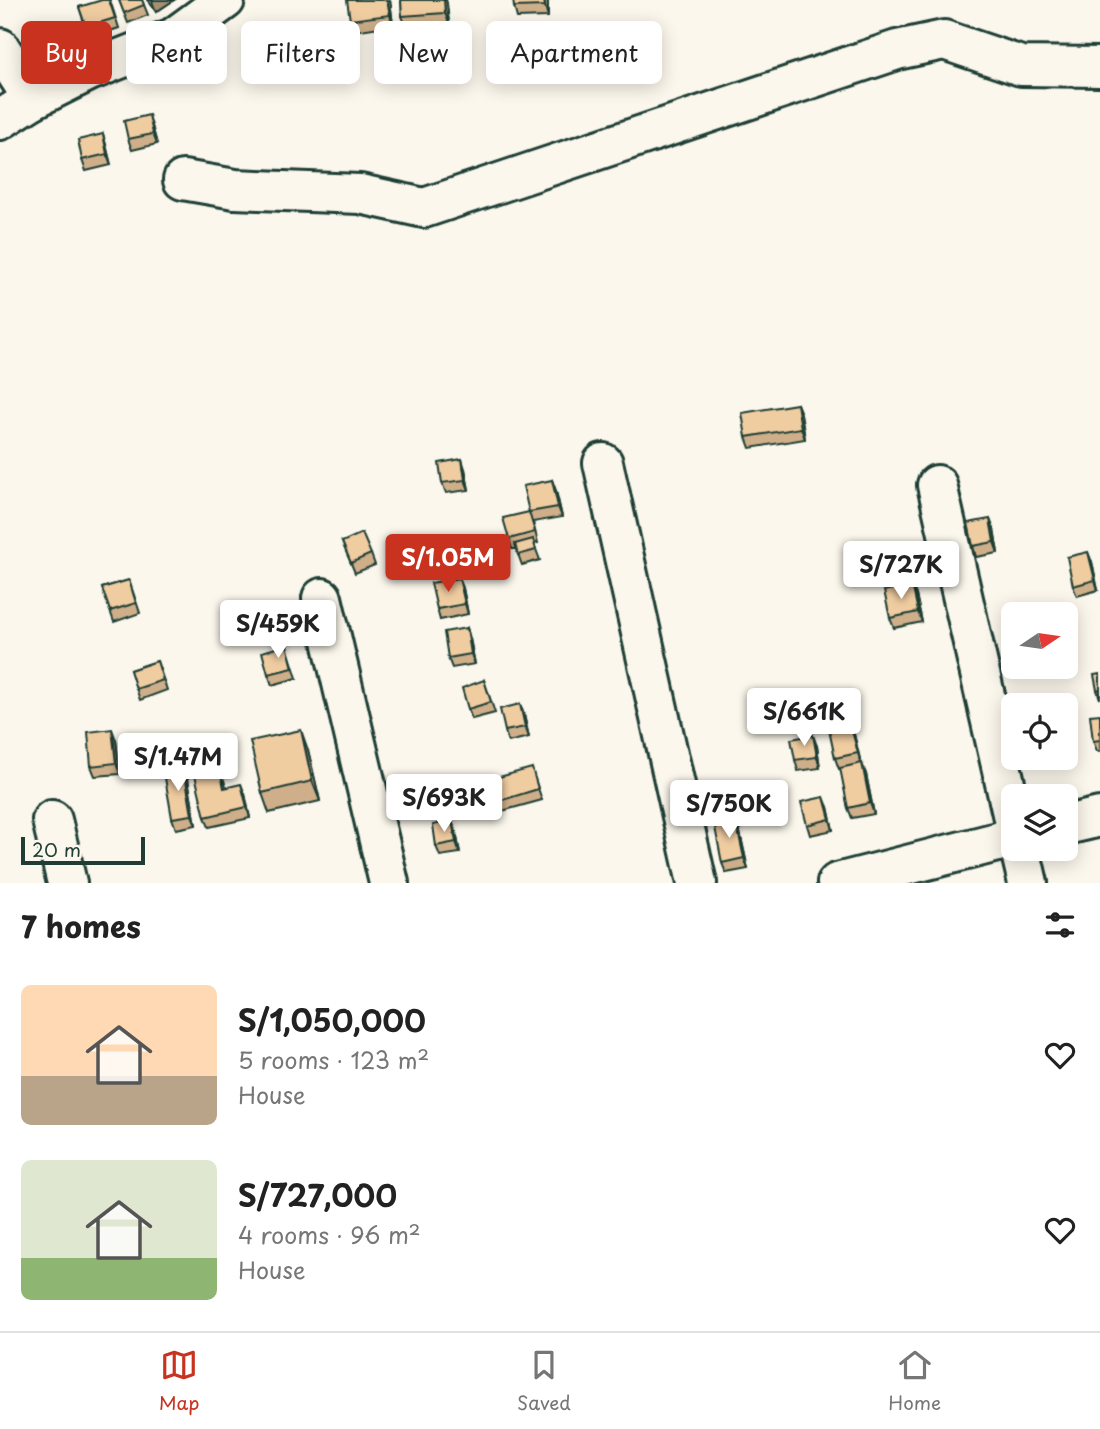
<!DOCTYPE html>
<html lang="en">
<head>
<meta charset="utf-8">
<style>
  :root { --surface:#fff; --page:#f2f2f2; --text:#222; --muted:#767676; --line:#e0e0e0; --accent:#c8321e }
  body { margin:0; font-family:"Playpen Sans",sans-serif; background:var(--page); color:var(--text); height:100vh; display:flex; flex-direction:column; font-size:26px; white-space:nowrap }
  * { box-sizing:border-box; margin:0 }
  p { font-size:23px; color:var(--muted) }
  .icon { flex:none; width:38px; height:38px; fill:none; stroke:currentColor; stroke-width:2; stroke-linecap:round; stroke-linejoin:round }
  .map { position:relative; height:883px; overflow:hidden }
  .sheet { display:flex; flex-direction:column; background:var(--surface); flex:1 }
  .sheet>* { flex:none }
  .top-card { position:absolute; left:21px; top:21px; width:700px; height:63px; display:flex; gap:14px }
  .needle { width:46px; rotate:77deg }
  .tools { position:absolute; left:1001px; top:602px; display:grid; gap:14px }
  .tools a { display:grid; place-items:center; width:77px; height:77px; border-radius:10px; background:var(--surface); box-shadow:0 4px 18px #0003; font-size:35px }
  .scale { position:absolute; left:21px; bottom:18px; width:124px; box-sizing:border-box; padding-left:7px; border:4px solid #1f3d34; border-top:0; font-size:19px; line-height:24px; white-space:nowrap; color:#1f3d34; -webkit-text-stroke:5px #fbf7ec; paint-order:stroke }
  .price { position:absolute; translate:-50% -60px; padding:0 16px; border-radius:7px; background:#fff; color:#222; font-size:23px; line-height:46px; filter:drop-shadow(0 2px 4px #0008) }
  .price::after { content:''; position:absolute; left:50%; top:42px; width:21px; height:16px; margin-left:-10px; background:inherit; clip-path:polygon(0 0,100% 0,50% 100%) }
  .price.current { background:var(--accent); color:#fff }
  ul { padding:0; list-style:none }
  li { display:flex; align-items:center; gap:21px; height:175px; padding:0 21px }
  li span { display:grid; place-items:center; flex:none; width:196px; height:140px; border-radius:10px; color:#555 }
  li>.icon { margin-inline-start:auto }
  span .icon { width:84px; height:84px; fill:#fffc; stroke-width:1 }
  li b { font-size:30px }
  h2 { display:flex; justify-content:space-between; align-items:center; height:84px; padding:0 21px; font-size:30px }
  .tag { padding:0 24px; border-radius:10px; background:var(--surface); box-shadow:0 4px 18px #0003; font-size:24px; line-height:63px }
  .tag.current { background:var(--accent); color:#fff }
  .menu { display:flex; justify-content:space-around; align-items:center; height:98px; border-top:2px solid var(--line); background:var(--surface); font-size:19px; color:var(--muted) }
  .menu a { display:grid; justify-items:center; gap:4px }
  .menu .current { color:var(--accent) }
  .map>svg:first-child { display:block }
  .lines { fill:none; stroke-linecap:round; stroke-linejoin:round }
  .minor-casing { stroke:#1f3d34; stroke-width:44 }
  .minor { stroke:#fbf7ec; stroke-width:38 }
  .wall { fill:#ceaf8a; stroke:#1f3d34; stroke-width:2 }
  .shaded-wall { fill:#a88f71; stroke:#1f3d34; stroke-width:2 }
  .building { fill:#f0cca1; stroke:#1f3d34; stroke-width:2 }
</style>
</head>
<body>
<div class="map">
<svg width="1100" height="883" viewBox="0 0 1100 883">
  <rect width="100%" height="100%" fill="#fbf7ec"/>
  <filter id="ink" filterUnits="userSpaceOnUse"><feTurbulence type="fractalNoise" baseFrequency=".0143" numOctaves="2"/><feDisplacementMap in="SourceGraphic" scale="14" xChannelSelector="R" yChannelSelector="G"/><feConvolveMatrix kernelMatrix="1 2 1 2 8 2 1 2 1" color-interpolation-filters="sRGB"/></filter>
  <g filter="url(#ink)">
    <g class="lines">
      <g class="minor-casing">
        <g id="minor">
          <path d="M0,48L33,99"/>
          <path d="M0,120L33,99L89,71L173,38L225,0"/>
          <path d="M183,180L235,189L360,194L424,208L897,50L944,40L1021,66L1100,67"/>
          <path d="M603,463L697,883"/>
          <path d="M937,485L1013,818"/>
          <path d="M322,598L389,883"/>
          <path d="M52,820L67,883"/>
          <path d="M1066,825L1100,817"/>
          <path d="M1020,849L1028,883"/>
          <path d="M837,883L1013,838"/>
        </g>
      </g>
      <use href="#minor" class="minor"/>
    </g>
    <g class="wall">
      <path d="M110,0L119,28L89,38L79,7Z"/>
      <path d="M119,0H142L148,15L128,23Z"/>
      <path d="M148,0H174L156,12Z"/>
      <path d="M390,0L393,25L354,31L350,20Z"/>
      <path d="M401,0H446L449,23L406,26L402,16Z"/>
      <path d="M548,0V17L517,18L514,7Z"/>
      <path d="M152,126L157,144L132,150L128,139Z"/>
      <path d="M103,134L106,145L111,165L86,171L82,160Z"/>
      <path d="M797,404L801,414L805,439L750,448L746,437Z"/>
      <path d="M465,469L469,490L446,493L442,483Z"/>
      <path d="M552,480L556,491L562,517L533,522L538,543L534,544L540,560L522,565L516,549H512L509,539Z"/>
      <path d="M994,529L998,553L976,557L973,546Z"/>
      <path d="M342,542L371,554L375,565L355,573Z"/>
      <path d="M1092,562L1098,590L1077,596L1073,586Z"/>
      <path d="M459,578L463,588L468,614L440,620L437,609Z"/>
      <path d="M129,580L140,613L114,622L102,588Z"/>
      <path d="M916,595L922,622L894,628L890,618Z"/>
      <path d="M467,628L470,639L475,664L452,668L448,658Z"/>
      <path d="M290,656L297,678L272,685L268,674Z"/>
      <path d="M157,661L167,690L140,700L130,670Z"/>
      <path d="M1100,674V699L1097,690Z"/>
      <path d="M484,680L495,713L472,719L468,709Z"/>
      <path d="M520,704L524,715L529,737L508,742L505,731Z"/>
      <path d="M1100,714V751H1097L1093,741Z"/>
      <path d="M853,730L861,763L866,774L874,814L852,818L848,808L841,769H839L835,758Z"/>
      <path d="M116,740L120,774L95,776L91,766Z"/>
      <path d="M817,746L820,768L798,771L795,760Z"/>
      <path d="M308,750L320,801L269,813L262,793Z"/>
      <path d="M184,769L188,779L196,825L176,829L172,818Z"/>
      <path d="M535,779L542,800L502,811L499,801Z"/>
      <path d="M224,780L226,787L245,794L250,818L209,827L205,817Z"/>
      <path d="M828,807L833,830L810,835L807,825Z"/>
      <path d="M735,817L739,828L748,869L726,873L722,863Z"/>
      <path d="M456,832L460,853L440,856L436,846Z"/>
    </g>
    <g class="shaded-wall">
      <path d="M154,0H174L156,12L152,1Z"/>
      <path d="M387,0H390L393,25L390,15Z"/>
      <path d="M444,0H446L447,3L449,23L445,13Z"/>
      <path d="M544,0H548V17L545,6Z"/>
      <path d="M149,115L152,126L157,144L153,134Z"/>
      <path d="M103,134L106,145L111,165L107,154Z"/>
      <path d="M797,404L801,414L805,439L801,428Z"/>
      <path d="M462,459L465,469L469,490L465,480Z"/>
      <path d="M552,480L556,491L562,517L558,507Z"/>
      <path d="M990,519L994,529L998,553L994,542Z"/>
      <path d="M1088,552L1092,562L1098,590L1095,580Z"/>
      <path d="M459,578L463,588L468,614L465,604Z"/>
      <path d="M912,584L916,595L922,622L918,612Z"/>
      <path d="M467,628L470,639L475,664L471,654Z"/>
      <path d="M520,704L524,715L529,737L525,727Z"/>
      <path d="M849,720L853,730L861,764Z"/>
      <path d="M112,729L116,740L120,774L116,763Z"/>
      <path d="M301,730L308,750L320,801L312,781Z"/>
      <path d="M813,735L817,746L820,768L817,757Z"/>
      <path d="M862,763L866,774L874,814L870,803Z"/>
      <path d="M184,769L188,779L196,825L192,815Z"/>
      <path d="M241,784L245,794L250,818L247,807Z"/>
      <path d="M824,797L828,807L833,830Z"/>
      <path d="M735,817L739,828L748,869L744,858Z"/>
      <path d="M452,821L456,832L460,853L456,842Z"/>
    </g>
    <g class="building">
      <path d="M102,0H109L115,18L86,27L79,7Z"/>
      <path d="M119,0H142L144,5L124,13Z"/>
      <path d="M347,0H387L390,15L350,20Z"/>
      <path d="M401,0H444L445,13L402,16Z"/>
      <path d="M513,0H544L545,6L514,7Z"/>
      <path d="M149,115L153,134L128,139L124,121Z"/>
      <path d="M103,134L107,154L82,160L78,140Z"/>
      <path d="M797,404L801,428L746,437L742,413Z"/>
      <path d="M462,459L465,480L442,483L439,463Z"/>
      <path d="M552,480L558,507L529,512L523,486Z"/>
      <path d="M529,512L535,532L509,539L503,518Z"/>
      <path d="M990,519L994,542L973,546L968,523Z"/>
      <path d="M362,533L371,554L351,563L342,542Z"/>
      <path d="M533,539L536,550L518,555L515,544Z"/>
      <path d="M1088,552L1095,580L1073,586L1067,557Z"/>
      <path d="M459,578L465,604L437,609L431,583Z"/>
      <path d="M129,580L136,603L110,611L102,588Z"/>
      <path d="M912,584L918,612L890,618L884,591Z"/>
      <path d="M467,628L471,654L448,658L444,632Z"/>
      <path d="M287,645L293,668L268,674L262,652Z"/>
      <path d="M157,661L163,680L136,689L130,670Z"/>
      <path d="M1100,674V689L1097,690L1094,675Z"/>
      <path d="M484,680L491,702L468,709L462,688Z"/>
      <path d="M520,704L525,727L505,731L500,709Z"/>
      <path d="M1100,714V740L1093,741L1090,715Z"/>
      <path d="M849,720L858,753L835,758L828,725Z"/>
      <path d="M112,729L116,763L91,766L88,732Z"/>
      <path d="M301,730L312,781L262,793L250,741Z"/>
      <path d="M813,735L817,757L795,760L791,739Z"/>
      <path d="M862,763L870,803L848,808L840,768Z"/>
      <path d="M532,768L538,789L499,801L492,779Z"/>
      <path d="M184,769L192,815L172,818L164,772Z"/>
      <path d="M220,769L224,788L241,784L247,807L205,817L195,775Z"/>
      <path d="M824,797L830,819L807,825L801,802Z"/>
      <path d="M735,817L744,858L722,863L714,822Z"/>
      <path d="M452,821L456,842L436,846L433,825Z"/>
    </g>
  </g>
</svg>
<div class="tools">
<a><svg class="needle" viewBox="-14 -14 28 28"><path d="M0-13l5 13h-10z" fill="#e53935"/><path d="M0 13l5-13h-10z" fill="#767676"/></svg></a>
<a><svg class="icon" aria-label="locate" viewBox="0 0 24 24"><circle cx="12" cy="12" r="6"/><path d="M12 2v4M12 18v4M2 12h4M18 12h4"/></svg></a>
<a><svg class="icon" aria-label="layers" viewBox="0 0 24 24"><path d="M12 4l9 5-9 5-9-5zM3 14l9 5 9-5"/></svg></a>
</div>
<div class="scale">20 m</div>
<b class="price current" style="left:448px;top:594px">S/1.05M</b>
<b class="price" style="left:901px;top:601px">S/727K</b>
<b class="price" style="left:278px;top:660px">S/459K</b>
<b class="price" style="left:804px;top:748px">S/661K</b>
<b class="price" style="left:178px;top:793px">S/1.47M</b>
<b class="price" style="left:444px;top:834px">S/693K</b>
<b class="price" style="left:729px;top:840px">S/750K</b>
<div class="top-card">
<a class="tag current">Buy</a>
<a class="tag">Rent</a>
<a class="tag">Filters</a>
<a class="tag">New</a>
<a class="tag">Apartment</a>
</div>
</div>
<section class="sheet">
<h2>7 homes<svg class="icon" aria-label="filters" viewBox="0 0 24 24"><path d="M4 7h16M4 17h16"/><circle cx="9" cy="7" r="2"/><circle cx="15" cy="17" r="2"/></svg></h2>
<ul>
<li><span style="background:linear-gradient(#ffd9b3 65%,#b9a48a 0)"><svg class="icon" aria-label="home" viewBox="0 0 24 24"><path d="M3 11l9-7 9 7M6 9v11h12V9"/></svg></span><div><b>S/1,050,000</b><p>5 rooms · 123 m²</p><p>House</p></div><svg class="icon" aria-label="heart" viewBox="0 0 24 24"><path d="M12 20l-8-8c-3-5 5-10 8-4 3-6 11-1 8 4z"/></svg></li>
<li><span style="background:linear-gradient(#dfe7d0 70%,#8fb573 0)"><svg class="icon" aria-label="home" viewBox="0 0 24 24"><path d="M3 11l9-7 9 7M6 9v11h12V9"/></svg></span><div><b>S/727,000</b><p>4 rooms · 96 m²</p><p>House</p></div><svg class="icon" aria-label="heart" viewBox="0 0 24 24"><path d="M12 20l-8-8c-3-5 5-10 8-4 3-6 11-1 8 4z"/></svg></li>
</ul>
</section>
<nav class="menu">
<a class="current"><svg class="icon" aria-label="map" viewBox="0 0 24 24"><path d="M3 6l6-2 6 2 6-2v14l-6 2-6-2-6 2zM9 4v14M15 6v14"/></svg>Map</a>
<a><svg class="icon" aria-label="saved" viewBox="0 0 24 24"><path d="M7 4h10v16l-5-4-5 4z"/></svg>Saved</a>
<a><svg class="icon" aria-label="home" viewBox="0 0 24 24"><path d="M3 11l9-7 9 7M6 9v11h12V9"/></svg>Home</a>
</nav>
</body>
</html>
